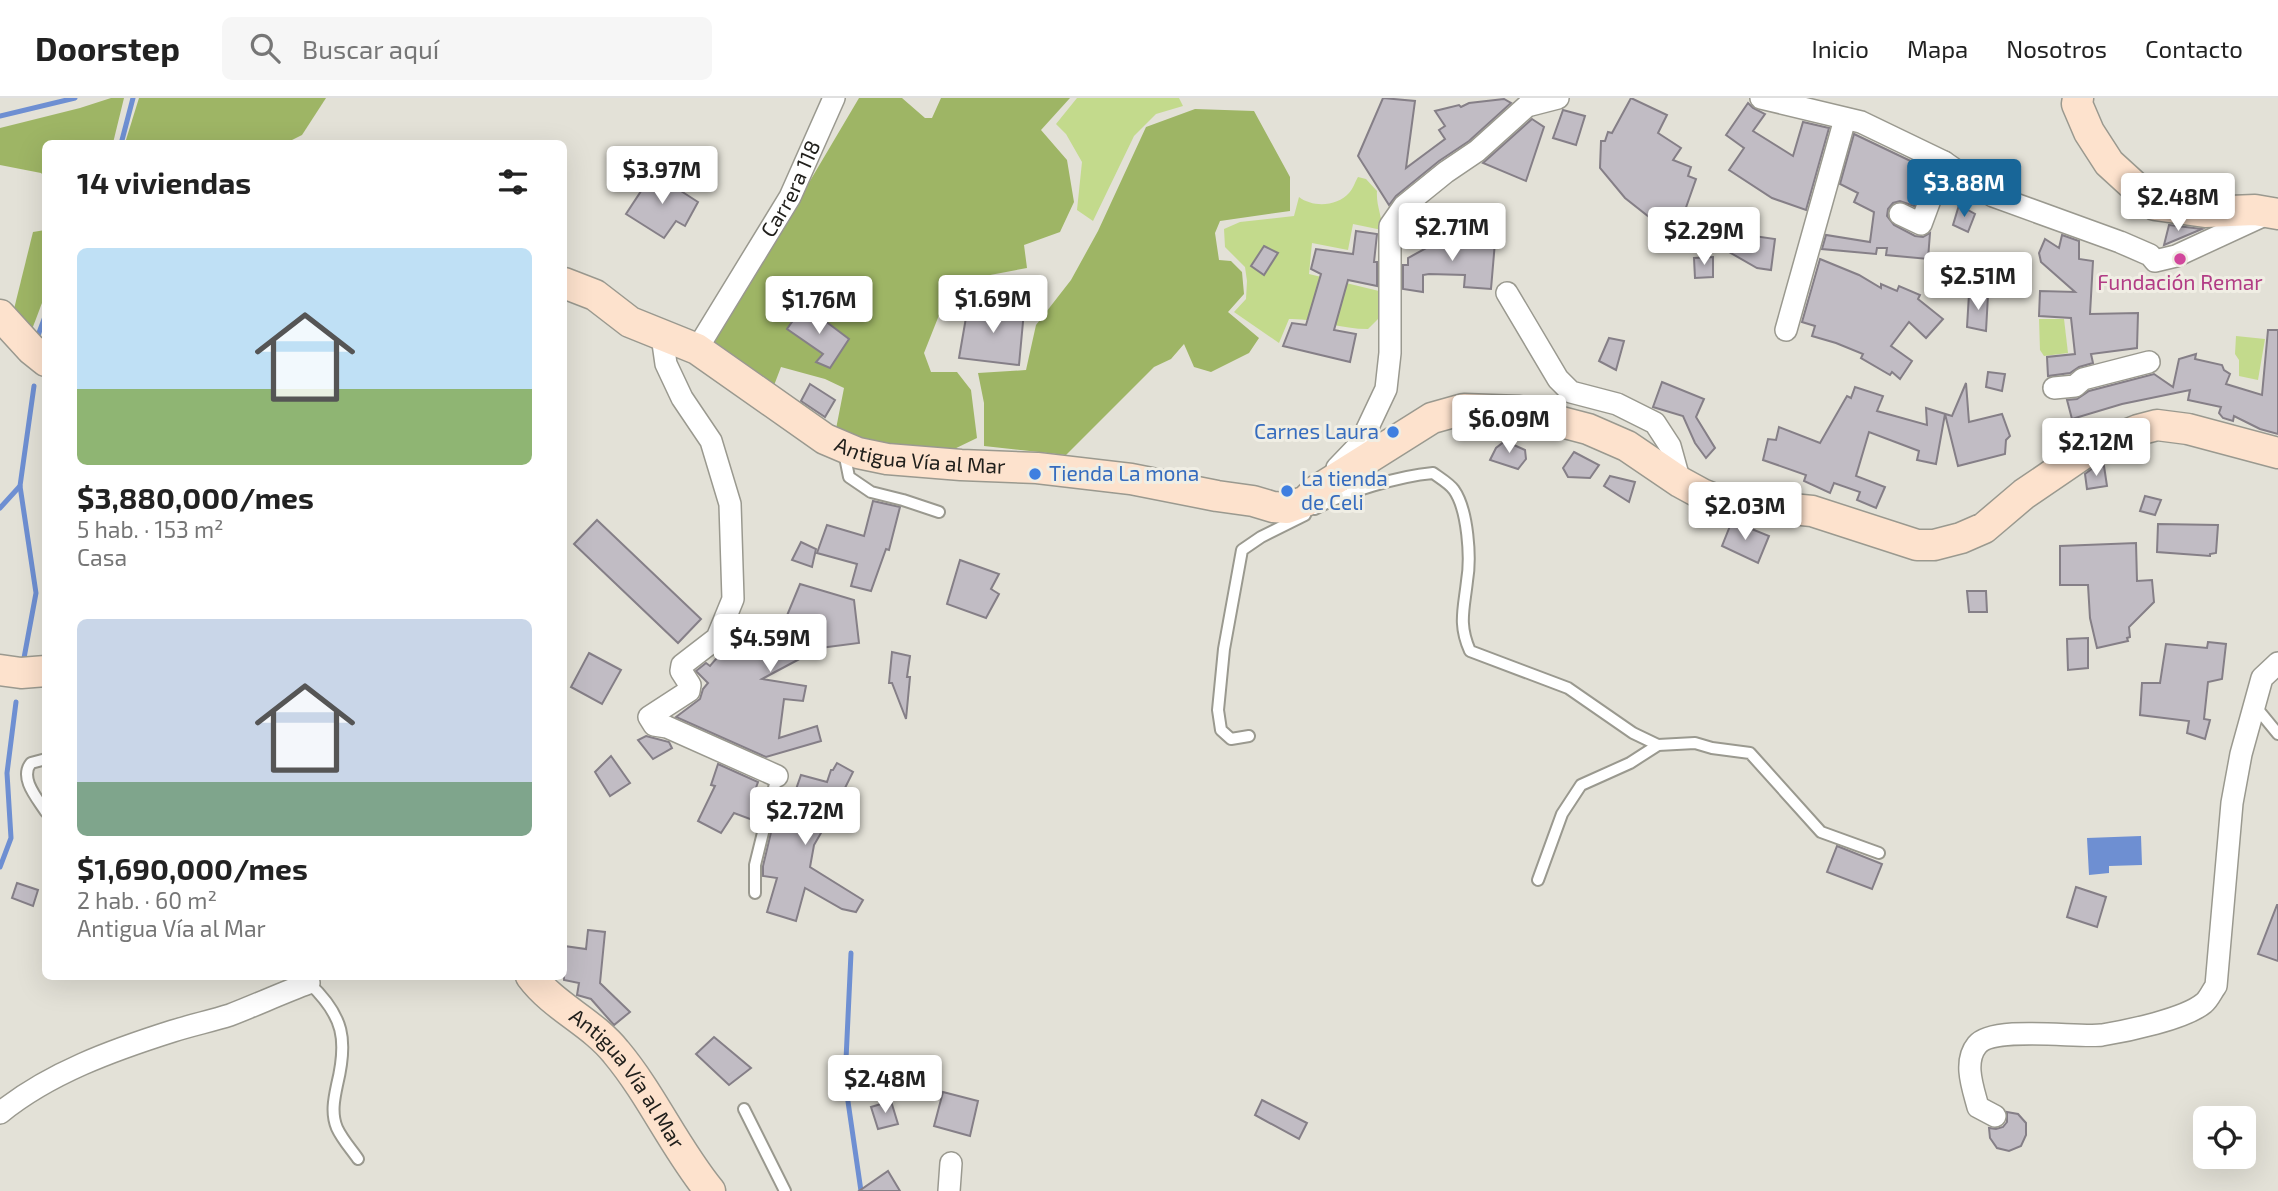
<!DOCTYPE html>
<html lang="es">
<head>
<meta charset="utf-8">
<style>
  :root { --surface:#fff; --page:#f6f6f6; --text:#222; --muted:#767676; --line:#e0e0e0; --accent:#186698 }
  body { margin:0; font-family:"Exo 2",sans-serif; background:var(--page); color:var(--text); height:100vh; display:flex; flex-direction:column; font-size:26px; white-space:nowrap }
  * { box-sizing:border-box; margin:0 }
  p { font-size:23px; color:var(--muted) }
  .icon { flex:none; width:38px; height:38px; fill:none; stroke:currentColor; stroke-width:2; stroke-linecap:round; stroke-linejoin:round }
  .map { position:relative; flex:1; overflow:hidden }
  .side { position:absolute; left:42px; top:42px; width:525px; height:840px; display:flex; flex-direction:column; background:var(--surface); border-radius:10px; box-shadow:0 7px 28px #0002 }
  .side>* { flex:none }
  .controls { position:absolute; left:2193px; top:1008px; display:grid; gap:14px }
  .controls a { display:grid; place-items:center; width:63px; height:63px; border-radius:10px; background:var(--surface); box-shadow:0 7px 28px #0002; font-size:35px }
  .price { position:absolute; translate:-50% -60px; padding:0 16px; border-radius:7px; background:#fff; color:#222; font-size:23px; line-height:46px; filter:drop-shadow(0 2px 4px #0008) }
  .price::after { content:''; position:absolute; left:50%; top:42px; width:21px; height:16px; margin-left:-10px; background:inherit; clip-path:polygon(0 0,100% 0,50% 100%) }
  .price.current { background:var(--accent); color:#fff }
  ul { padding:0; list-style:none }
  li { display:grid; align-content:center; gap:14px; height:371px; padding:0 35px }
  li span { display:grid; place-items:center; height:217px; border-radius:10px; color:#555 }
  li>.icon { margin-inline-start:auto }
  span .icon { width:126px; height:126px; fill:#fffc; stroke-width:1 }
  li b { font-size:30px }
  h2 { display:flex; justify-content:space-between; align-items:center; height:84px; padding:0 35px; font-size:30px }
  header { display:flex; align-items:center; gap:42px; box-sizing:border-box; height:98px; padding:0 35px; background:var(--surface); border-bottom:2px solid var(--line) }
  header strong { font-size:33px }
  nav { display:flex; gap:38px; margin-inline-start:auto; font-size:24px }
  .search { width:490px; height:63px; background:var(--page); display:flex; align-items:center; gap:18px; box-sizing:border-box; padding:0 24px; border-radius:10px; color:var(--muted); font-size:26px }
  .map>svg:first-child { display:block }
  .green { fill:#c3da8c }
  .forest { fill:#9eb565 }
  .water { fill:#6e8fd2 }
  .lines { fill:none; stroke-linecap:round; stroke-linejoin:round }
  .stream { stroke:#6e8fd2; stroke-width:5 }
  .building { fill:#c1bcc4; stroke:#857f87; stroke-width:2 }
  .lane-casing { stroke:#9a998f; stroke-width:14 }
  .street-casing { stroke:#9a998f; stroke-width:24 }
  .secondary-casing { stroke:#9a998f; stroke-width:33 }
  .lane { stroke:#fff; stroke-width:10 }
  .street { stroke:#fff; stroke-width:21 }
  .secondary { stroke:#fde2cd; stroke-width:30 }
  .hotel-dot { fill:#d1479c; stroke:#f0eee4; stroke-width:2.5 }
  .shop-dot { fill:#3f7fe0; stroke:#f0eee4; stroke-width:2.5 }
  .labels { text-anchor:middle; stroke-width:6; stroke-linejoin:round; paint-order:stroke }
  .street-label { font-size:21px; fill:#21201c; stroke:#f0eee4 }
  .hotel-label { font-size:21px; fill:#b23c85; stroke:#f0eee4 }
  .shop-label { font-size:21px; fill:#366cbe; stroke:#f0eee4; text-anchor:start }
</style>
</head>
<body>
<header>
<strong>Doorstep</strong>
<div class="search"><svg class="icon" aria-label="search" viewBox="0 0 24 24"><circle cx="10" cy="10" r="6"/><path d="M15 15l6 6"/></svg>Buscar aquí</div>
<nav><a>Inicio</a><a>Mapa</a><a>Nosotros</a><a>Contacto</a></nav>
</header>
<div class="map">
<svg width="2278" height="1093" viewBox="0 0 2278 1093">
  <rect width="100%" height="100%" fill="#e3e1d7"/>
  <g class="green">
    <path d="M1077,0H1179L1183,8L1156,16L1134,38L1093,123L1077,112L1082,64L1066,36L1056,26Z"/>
    <path d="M1358,79L1366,81L1377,93C1376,108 1382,117 1382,132L1353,126L1348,152L1312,145L1309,176L1383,194L1379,220L1368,231C1341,231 1315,220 1289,221L1279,245L1234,214L1246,201L1247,183L1245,169L1225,149L1224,131L1240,124L1294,118L1299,99C1313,110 1338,108 1349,95C1353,91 1355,84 1358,79Z"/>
    <path d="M1969,157L1994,166L1988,184L1962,180C1961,172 1963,163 1969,157Z"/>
    <path d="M2039,221H2064L2068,255L2044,258L2040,252Z"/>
    <path d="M2236,238L2265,241L2258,282L2239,278V262L2235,256Z"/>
  </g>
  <g class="forest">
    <path d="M111,0H124L113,45L46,46L45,79L41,75L0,67V30L80,10Z"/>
    <path d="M139,0H326L302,37L286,45H125Z"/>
    <path d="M859,0H902L925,20H932L941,0H1070L1041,32L1067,62L1074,104L1060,134L1024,147L1027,170L969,181L949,192L924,255L931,274H957L971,292L977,340L948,354L871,345L835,336L844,290L825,281L781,269L773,290L713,247Z"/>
    <path d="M1195,11L1254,13L1290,79V113L1220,123L1215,135L1219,162L1231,163L1242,174L1244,196L1228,214L1259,240L1249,255L1211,274L1194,269L1184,246L1171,261L1154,269L1066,357L984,348V305L978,275L1026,272L1036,227L1071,182L1098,133L1146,29Z"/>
    <path d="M45,132V197L31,234L14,211L33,134Z"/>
  </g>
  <path class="water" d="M2141,738L2142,767L2109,768V775L2089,777L2087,740Z"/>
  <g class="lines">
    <g class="stream">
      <path d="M0,18L75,0"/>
      <path d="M121,46L133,0"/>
      <path d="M37,240L46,216"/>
      <path d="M20,388L36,495L24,560"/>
      <path d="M0,410L20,388L34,288"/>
      <path d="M0,769L11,740L7,675L16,604"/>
      <path d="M851,855L845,983L861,1093"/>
    </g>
  </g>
  <g class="building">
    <path d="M1383,0L1415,3L1406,70L1445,41L1439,32L1445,28L1435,13L1459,7L1461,9L1469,5L1504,1L1511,5L1469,43L1439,63L1396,98L1389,107L1358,58Z"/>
    <path d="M1631,0L1667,17L1658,35L1681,50L1673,62L1691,69L1688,78L1696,81L1683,118L1691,122L1677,141L1625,100L1600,70L1601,43H1605L1608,34L1612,35Z"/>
    <path d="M1748,5L1753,10L1765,16L1753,33L1793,58L1803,24L1829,30L1806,112L1772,100L1729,72L1744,50L1726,37Z"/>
    <path d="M1563,12L1585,18L1576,47L1553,40Z"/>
    <path d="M1532,21L1544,29L1526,83L1483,65Z"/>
    <path d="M1854,36L1919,67L1912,78L1923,83L1914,108L1900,103L1893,105L1888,111L1887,118L1894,127L1915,138L1923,139L1930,135L1928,161L1886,157L1887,150H1877L1876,156L1822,151L1826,137L1870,144L1874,114L1854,104L1858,95L1840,86Z"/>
    <path d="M653,75L698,104L685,128L676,123L664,140L626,116Z"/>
    <path d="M1959,107L1975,116L1968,134L1953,127Z"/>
    <path d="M2169,127L2202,131L2164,147Z"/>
    <path d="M1356,133L1377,136L1374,164H1377V188L1348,182L1334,232L1356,236L1350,264L1283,248L1292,225L1306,227L1321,176L1311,171L1316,151L1353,156Z"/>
    <path d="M1733,135L1775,141L1771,172L1757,170L1729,154Z"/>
    <path d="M2062,137L2079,143V161L2093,163L2090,216L2138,215L2137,250L2091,256L2093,265L2079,269L2070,275L2048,278L2047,259L2075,256L2071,220L2039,218L2040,193L2075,194L2041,164L2039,155L2045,141L2059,150Z"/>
    <path d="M1463,141L1495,144L1491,191L1464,189L1465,177L1429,176L1423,177V194L1403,191V167H1408V160L1432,147V144Z"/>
    <path d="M1264,148L1278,155L1264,177L1251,168Z"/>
    <path d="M1713,159V179L1695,180L1694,160Z"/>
    <path d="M1820,161L1859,177L1881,190V186L1897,193L1899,188L1920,197L1918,201L1943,221L1926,240L1909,224L1891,248L1912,263L1900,281L1892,274L1890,277L1861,260L1863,256L1836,245L1812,238L1815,228L1802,224Z"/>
    <path d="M1969,196L1988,197L1986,233L1967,229Z"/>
    <path d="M804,207L849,241L830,270L816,264L823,256L787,231Z"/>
    <path d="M968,208L1024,213L1019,267L959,260Z"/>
    <path d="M2268,232H2278V336L2260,331L2234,318L2233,323L2223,320L2219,315L2221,309L2188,302L2190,292L2122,306L2072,321L2067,302L2077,301L2089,293L2154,276L2173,289L2179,261L2196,256L2195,261L2222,267L2224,272L2230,276L2226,286L2262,297Z"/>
    <path d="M1609,240L1624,243L1616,272L1599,263Z"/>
    <path d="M1988,274L2005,276L2002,293L1986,289Z"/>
    <path d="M1662,284L1704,301L1696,319L1715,350L1706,360L1695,345L1683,318L1653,309Z"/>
    <path d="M1966,285L1969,324L2002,316L2010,338L2006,342L2005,356L1958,368L1945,316L1936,366L1917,362L1919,353L1869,334L1856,378L1885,389L1876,410L1857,402L1860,394L1834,385L1830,395L1804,383L1806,377L1763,362L1768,341L1776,342L1779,329L1820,345L1847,298L1851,300L1855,289L1883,298L1877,313L1927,327L1926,310L1952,318Z"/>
    <path d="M810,286L835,302L825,319L801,303Z"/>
    <path d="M1505,343L1525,352L1526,361L1518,371L1490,362L1496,350Z"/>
    <path d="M1574,354L1599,367L1590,380L1568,379L1563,370Z"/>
    <path d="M2104,368L2107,388L2087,391L2085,376L2093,370Z"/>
    <path d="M1610,378L1635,384L1629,404L1604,388Z"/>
    <path d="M2145,398L2161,402L2155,417L2140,413Z"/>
    <path d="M873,403L900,409L889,452L886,451L871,493L851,488L857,466L817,455L827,427L864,438Z"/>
    <path d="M597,422L701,521L678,545L574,446Z"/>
    <path d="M1732,423L1769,438L1758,465L1722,448Z"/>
    <path d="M2158,426L2218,427L2216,455L2210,456V458L2157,454Z"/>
    <path d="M801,444L816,451L812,469L792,462Z"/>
    <path d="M2136,445L2137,483L2152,482L2154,504L2129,529L2130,539L2127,540L2128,543L2097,550L2090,520L2088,487H2060V448Z"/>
    <path d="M960,462L999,476L991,491L999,496L986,520L947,506Z"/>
    <path d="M800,486L854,502L859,545L820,550L762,581L806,588L803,603L784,601L779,640L817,628L821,643L766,659L676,619L700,601L703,591L708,585L696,573L706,565L710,568L729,546L737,531L741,534L779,537Z"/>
    <path d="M1967,493H1986L1987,514H1969Z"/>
    <path d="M2088,540V570L2068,572L2067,541Z"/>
    <path d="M2208,544L2226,546L2222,581L2208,584L2204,621L2210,622L2205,641L2187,635L2189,623L2140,617L2142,585H2160L2166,546L2207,550Z"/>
    <path d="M892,554L910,558L907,579H910L906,621L892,585H889Z"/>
    <path d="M589,555L621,572L602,606L571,589Z"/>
    <path d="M646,638L669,644L672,650L653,661L638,642Z"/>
    <path d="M611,658L630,685L610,698L595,674Z"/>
    <path d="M837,665L853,674L832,716L814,747L810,769L863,802L856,814L842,811L805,790L796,823L767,814L777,780L763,778V768L777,709L788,714L801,677L827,684L831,672H833Z"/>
    <path d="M718,666L758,684L753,698L763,703L758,724L734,715L721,735L698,723L715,688L711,687Z"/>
    <path d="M1837,748L1882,766L1872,791L1827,774Z"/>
    <path d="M17,785L38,792L33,808L12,800Z"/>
    <path d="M2076,789L2106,799L2097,829L2067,819Z"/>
    <path d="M2277,807H2278V863L2258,856Z"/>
    <path d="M588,832L605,834L600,885L630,914L614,927L591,901L577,897L579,885L564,882V848L586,851Z"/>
    <path d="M714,939L751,970L729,987L696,956Z"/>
    <path d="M943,994L978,1003L970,1038L934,1028Z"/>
    <path d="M1262,1002L1307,1025L1299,1041L1255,1017Z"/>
    <path d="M891,1003L898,1026L878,1031L871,1009Z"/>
    <path d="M2007,1014L2018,1016L2026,1025V1037L2021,1048L2009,1053L1997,1050L1990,1040L1989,1030L1996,1031L2003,1029L2007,1024Z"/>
    <path d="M888,1073L900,1093H859Z"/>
  </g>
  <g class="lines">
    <g class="lane-casing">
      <g id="lane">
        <path d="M844,354L849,379L871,394L903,402L939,414"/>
        <path d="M1315,411C1345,394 1399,378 1433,375C1440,380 1450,386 1454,392C1468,412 1471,460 1467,483C1464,511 1458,526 1470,553L1568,590L1633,635L1658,647"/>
        <path d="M2255,608L2278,636"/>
        <path d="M1249,638L1231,641L1221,632L1218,612L1224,551L1242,452L1261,439L1305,417"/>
        <path d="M46,661L31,665C19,680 37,700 46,714"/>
        <path d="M1538,782L1562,716L1581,687L1630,665L1658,647L1695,645L1712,650L1750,655L1821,734L1879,755"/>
        <path d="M755,795V767L777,678"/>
        <path d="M309,885C344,918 348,942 337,987C334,1001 331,1016 337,1030C342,1041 351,1051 358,1061"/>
        <path d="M744,1011L785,1093"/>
      </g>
    </g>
    <g class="street-casing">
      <g id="street">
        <path d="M1761,0L1861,24L1944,64L1993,98L2120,144L2150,157L2155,163L2176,158L2269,115"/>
        <path d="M1900,116L1921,126L1944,64"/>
        <path d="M1507,195L1558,281L1571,294L1617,306L1655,325L1670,348L1680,384"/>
        <path d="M1786,232L1845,21"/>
        <path d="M662,238L666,266L682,300L711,343L730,406L733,501L717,540L682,567L681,573L690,587L689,593L649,619L654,627L667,629L777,678"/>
        <path id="s1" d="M697,251L790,99L834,0"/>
        <path d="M2054,290L2075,288L2083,281L2149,264"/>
        <path d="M1337,370L1360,346L1386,291L1390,255V128L1404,108L1446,74L1477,53L1527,8L1558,0"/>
        <path d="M0,1015C49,975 113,952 173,933C192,927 211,923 230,917C256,907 282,895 309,885L302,878"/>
        <path d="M1995,1018L1978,1009C1973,990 1963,964 1977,947C1993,927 2077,940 2102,937C2127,933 2185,921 2204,905C2209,901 2212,893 2216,888L2232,705L2241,656L2262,580L2278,565"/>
        <path d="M949,1093L951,1065"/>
      </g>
    </g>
    <g class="secondary-casing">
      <g id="secondary">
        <path d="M2078,0L2077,6L2089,34L2109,65L2155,107L2205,114L2255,112L2278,116"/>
        <path id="s2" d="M564,185L595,197L630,224L697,251L825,341L858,355L887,361L961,367L1037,370L1131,381L1217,398L1253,403L1273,409L1287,410L1306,403L1316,393L1432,320L1464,311L1519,313L1588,331L1627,348L1680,384L1702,396L1722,404L1812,413L1917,447H1934L1961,440L1984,430L2024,396L2090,351L2138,332L2157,327L2188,331L2278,355"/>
        <path d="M0,217L31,251L46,263"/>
        <path d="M0,572L21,575L46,573"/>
        <path id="s3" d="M531,878C554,909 592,924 616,954C652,997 674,1049 710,1093"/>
      </g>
    </g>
    <use href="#lane" class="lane"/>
    <use href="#street" class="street"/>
    <use href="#secondary" class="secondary"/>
  </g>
  <circle class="hotel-dot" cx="2180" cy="161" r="7"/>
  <g class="shop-dot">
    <circle cx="1393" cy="334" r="7"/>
    <circle cx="1035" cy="376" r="7"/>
    <circle cx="1287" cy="393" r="7"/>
  </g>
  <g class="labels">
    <g class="street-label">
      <text dy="7" stroke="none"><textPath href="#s1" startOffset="186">Carrera 118</textPath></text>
      <text dy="7" stroke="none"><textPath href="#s2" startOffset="404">Antigua Vía al Mar</textPath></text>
      <text dy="7" stroke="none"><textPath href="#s3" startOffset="142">Antigua Vía al Mar</textPath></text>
    </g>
    <g class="hotel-label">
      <text x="2180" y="192">Fundación Remar</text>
    </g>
    <g class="shop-label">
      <text x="1379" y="341" text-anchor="end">Carnes Laura</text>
      <text x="1049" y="383">Tienda La mona</text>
      <text x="1301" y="388">La tienda<tspan x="1301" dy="24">de Celi</tspan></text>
    </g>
  </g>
</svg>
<div class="controls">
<a><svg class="icon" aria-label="locate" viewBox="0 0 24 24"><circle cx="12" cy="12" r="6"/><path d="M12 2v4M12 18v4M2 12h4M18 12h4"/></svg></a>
</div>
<b class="price" style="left:662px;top:108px">$3.97M</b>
<b class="price current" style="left:1964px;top:121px">$3.88M</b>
<b class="price" style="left:2178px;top:135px">$2.48M</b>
<b class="price" style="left:1452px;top:165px">$2.71M</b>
<b class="price" style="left:1704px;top:169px">$2.29M</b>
<b class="price" style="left:1978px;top:214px">$2.51M</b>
<b class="price" style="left:993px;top:237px">$1.69M</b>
<b class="price" style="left:819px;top:238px">$1.76M</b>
<b class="price" style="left:1509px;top:357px">$6.09M</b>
<b class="price" style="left:2096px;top:380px">$2.12M</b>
<b class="price" style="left:1745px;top:444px">$2.03M</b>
<b class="price" style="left:770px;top:576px">$4.59M</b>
<b class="price" style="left:805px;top:749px">$2.72M</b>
<b class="price" style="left:885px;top:1017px">$2.48M</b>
<section class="side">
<h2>14 viviendas<svg class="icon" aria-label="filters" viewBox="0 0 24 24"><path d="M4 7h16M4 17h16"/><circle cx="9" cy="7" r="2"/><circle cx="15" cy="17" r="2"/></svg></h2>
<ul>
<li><span style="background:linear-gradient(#bfe0f5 65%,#8fb573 0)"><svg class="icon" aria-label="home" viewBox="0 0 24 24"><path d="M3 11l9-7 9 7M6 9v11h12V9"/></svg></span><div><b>$3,880,000/mes</b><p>5 hab. · 153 m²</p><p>Casa</p></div></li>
<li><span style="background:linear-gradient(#c9d6e8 75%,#7fa58c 0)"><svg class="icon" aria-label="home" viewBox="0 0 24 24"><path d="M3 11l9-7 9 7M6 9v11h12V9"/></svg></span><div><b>$1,690,000/mes</b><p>2 hab. · 60 m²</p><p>Antigua Vía al Mar</p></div></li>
</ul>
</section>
</div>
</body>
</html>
